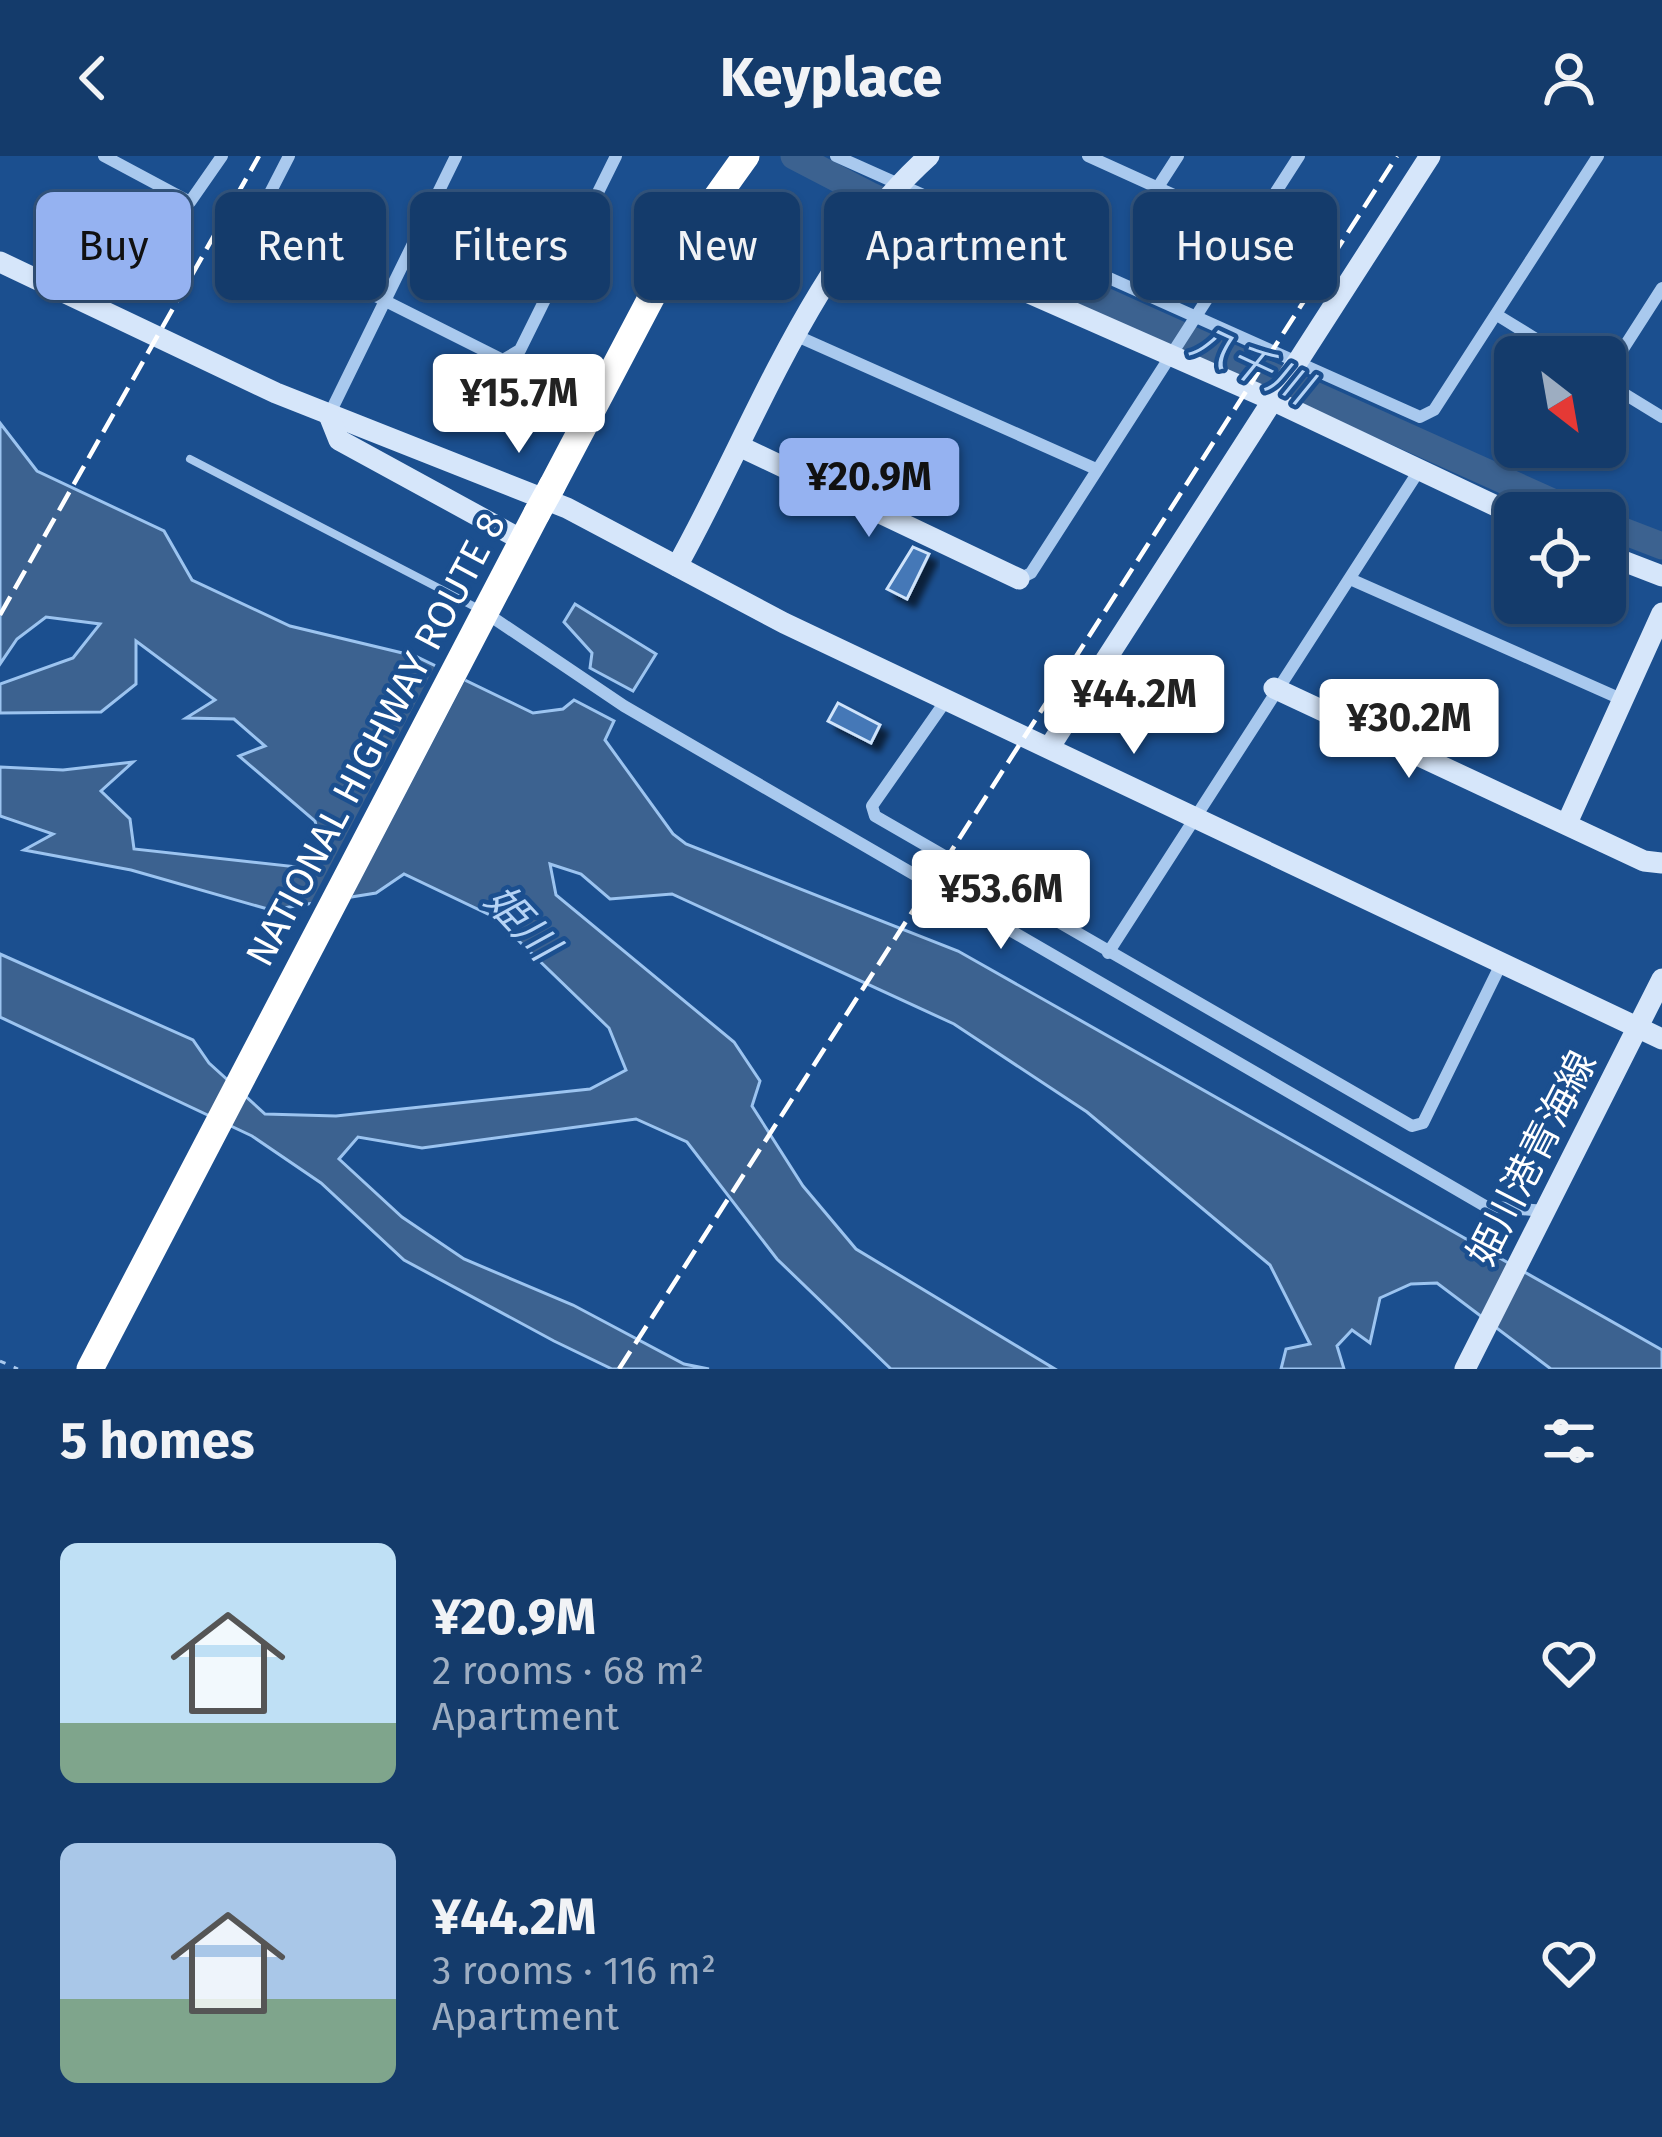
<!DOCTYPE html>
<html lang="en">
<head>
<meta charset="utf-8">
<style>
  :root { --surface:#143b6b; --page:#1d4271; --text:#f1f3f6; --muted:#9dadc1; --line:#33557e; --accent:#95b2f1 }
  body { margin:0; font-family:"Fira Sans","Noto Sans JP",sans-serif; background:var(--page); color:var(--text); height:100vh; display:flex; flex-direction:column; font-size:45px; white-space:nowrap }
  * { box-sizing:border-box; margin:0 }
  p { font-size:39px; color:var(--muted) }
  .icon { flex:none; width:66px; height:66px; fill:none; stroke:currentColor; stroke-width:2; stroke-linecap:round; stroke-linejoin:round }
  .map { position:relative; height:1213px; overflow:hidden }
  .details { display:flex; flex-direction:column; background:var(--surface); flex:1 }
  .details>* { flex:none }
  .banner { position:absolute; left:36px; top:36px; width:1590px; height:108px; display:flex; gap:24px }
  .needle { width:78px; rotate:149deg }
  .buttons { position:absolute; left:1494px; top:180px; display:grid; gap:24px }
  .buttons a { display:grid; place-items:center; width:132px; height:132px; border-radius:18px; background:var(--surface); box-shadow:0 3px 9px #0004,0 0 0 3px var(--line); font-size:60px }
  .price { position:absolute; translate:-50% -102px; padding:0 27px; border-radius:12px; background:#fff; color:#222; font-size:39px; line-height:78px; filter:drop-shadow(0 3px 6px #0008) }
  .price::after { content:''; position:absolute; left:50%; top:72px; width:36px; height:27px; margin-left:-18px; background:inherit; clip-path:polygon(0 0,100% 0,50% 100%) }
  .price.on { background:var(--accent); color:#111 }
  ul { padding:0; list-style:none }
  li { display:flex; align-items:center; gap:36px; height:300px; padding:0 60px }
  li span { display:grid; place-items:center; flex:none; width:336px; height:240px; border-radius:18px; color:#555 }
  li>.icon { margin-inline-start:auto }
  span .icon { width:144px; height:144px; fill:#fffc; stroke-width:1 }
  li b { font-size:51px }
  h2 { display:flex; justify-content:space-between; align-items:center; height:144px; padding:0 60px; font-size:51px }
  .chip { padding:0 42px; border-radius:18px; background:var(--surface); box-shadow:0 3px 9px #0004,0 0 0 3px var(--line); font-size:42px; line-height:108px }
  .chip.on { background:var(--accent); color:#111 }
  header { display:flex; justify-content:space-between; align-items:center; height:156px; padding:0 60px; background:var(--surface); font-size:54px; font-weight:700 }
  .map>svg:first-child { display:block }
  .water { fill:#3c6290; stroke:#9cc4f0; stroke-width:3 }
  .pier { fill:#1b4f8f }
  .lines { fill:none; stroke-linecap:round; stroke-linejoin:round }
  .river { stroke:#3c6290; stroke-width:27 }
  .building { fill:#4478b7; stroke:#cfe3fa; stroke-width:3; filter:url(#shadow) }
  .path { stroke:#a9c9ee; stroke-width:3; stroke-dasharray:6 9; stroke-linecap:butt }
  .lane { stroke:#a9c9ee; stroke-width:8 }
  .street { stroke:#a9c9ee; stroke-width:12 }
  .secondary { stroke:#d6e6fa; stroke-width:21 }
  .highway { stroke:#fff; stroke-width:27 }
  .rail { stroke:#fff; stroke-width:4.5; stroke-dasharray:21 9; stroke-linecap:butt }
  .highway-bridge { stroke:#fff; stroke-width:27 }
  .labels { text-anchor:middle; stroke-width:9; stroke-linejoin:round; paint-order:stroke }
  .street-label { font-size:39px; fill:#fff; stroke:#1b4f8f }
  .water-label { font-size:42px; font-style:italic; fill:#b5d3f5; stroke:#1b4f8f }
</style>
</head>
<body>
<header><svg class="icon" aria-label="back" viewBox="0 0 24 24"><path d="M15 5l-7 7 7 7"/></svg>Keyplace<svg class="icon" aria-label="person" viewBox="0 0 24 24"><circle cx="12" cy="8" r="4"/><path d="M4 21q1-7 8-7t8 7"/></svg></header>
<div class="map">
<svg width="1662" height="1213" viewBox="0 0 1662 1213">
  <defs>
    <filter id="shadow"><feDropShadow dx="8" dy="8" stdDeviation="3" flood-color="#0009"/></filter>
  </defs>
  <rect width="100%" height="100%" fill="#1b4f8f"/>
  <g class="water">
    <path d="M0,267L37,315L164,375L192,424L290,470L415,500L533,557L563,553L574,544L614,565L605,584L673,678L686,688L958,795L1662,1194V1213H1551L1437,1127L1411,1128L1380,1142L1370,1187L1352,1174L1337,1190L1344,1213H1281L1286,1193L1310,1188L1270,1109L1087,956L954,868L672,738L610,743L581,718L550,708L556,739L734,886L760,925L752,950L803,1030L856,1093L1055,1213H891L777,1103L687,986L636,963L422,992L358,981L339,1003L402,1061L464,1103L573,1149L684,1208L709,1213H612L554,1185L404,1104L321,1027L252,980L0,861V798L193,884L209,907L265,958L336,960L590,933L626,914L609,872L494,761L404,718L376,737L271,754L131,714L24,694L53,678L0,660V611L63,614L133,606L101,635L130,663L134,693L306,712L320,687L315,665L239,600L265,590L234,563L186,562L215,544L136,485V528L101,556L0,557V528L73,502L100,468L46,461L17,483L0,508Z"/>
    <path d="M575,448L656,498L633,535L590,512L592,497L564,466Z"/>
  </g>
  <path class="pier" d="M438,504L468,519L348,748L307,754Z"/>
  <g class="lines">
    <g class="river">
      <path d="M794,0L869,39L1577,357"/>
      <path d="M1605,368L1662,390"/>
    </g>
  </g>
  <g class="building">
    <path d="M913,391L929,398L907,443L887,433Z"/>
    <path d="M838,547L880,569L871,587L828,565Z"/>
  </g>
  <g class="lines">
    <path class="path" d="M0,1205L18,1213"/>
    <path class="lane" d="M190,303L479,453"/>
    <g class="street">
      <path d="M104,0L190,46L222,0"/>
      <path d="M289,0L254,68L256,80L503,204L520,194L616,0"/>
      <path d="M836,0L1420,261L1434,254L1598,0"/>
      <path d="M1088,0L1251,74"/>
      <path d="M1158,31L1178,0"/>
      <path d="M1497,159L1565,201"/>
      <path d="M797,180L1096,313"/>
      <path d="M1605,221L1662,132"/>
      <path d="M1605,226L1662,261"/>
      <path d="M329,259L456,0"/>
      <path d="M1019,423L1031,417L1299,0"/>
      <path d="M1350,423L1621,543"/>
      <path d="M486,457L624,550L1485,1050L1545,1055"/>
      <path d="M947,543L872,650L875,660L1412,970L1423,967L1502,806"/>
      <path d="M1108,797L1420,313"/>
    </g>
    <g class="secondary">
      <path d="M868,66L1272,244L1515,359"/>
      <path d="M0,106L276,237L567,352L784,467L1662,883"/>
      <path d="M329,259L339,284L522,384"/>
      <path d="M741,291L1019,423"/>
      <path d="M1605,398L1662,420"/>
      <path d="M677,410C754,272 810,107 929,0"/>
      <path d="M1274,532L1644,705L1662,707"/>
      <path d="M1049,592L1430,0"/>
      <path d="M1567,667L1662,457"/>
      <path d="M1465,1213L1662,823"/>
    </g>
    <g class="highway">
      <path d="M552,330L670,106L746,0"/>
      <path d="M90,1213L537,357"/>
    </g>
    <g class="rail">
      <path d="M0,459L259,0"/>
      <path d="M619,1213L1397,0"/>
    </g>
    <path class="highway-bridge" d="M537,357L552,330"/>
  </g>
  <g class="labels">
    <g class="street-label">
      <text transform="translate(375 583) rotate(-62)" y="14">NATIONAL HIGHWAY ROUTE 8</text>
      <text transform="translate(1531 1002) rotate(-63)" y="14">姫川港青海線</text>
    </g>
    <g class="water-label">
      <text transform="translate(1251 208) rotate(25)" y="15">八千川</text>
      <text transform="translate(522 766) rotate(47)" y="15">姫川</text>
    </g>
  </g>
</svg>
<div class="buttons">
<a><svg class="needle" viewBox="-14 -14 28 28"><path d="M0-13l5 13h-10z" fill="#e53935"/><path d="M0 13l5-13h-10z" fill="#9dadc1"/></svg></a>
<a><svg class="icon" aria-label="locate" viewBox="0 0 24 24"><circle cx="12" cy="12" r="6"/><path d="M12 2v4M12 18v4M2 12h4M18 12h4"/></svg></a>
</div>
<b class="price" style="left:519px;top:300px">¥15.7M</b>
<b class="price on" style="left:869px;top:384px">¥20.9M</b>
<b class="price" style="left:1134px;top:601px">¥44.2M</b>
<b class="price" style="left:1409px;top:625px">¥30.2M</b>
<b class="price" style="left:1001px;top:796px">¥53.6M</b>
<div class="banner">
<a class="chip on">Buy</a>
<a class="chip">Rent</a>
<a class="chip">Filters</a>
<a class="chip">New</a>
<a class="chip">Apartment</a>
<a class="chip">House</a>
</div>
</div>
<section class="details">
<h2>5 homes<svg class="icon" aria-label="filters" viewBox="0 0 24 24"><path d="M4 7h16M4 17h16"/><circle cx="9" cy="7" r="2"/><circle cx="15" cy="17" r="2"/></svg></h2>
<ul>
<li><span style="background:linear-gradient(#bfe0f5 75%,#7fa58c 0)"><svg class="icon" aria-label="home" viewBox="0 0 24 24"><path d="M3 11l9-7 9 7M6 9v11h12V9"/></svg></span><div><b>¥20.9M</b><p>2 rooms · 68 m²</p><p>Apartment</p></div><svg class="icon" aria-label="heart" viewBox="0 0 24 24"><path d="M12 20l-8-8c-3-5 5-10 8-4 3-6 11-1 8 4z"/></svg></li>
<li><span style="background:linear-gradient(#a9c7e8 65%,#7fa58c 0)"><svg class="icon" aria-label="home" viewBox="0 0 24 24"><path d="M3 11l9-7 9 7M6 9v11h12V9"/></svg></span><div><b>¥44.2M</b><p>3 rooms · 116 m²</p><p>Apartment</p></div><svg class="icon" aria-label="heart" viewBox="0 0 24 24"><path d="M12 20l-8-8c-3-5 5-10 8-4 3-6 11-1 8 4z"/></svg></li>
</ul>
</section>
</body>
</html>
